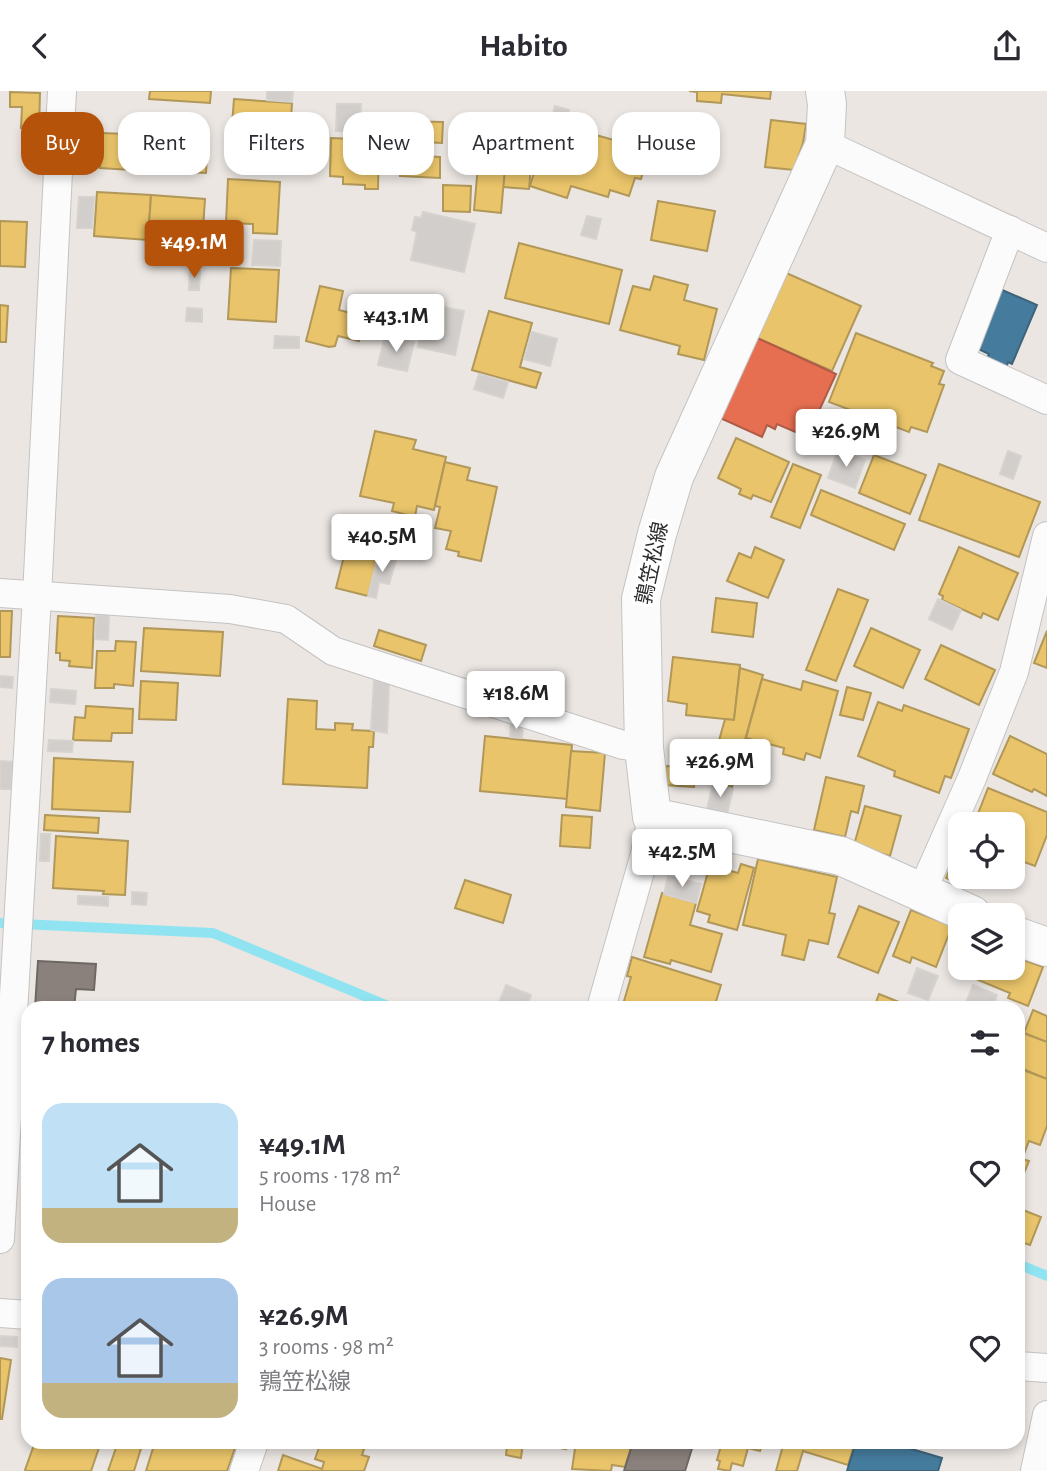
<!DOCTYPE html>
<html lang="en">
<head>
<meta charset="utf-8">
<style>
  :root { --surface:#fff; --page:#f2f2f3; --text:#2b2b33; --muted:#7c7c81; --accent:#b45309 }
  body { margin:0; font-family:"Alegreya Sans","Noto Sans JP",sans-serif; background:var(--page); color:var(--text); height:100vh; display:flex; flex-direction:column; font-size:26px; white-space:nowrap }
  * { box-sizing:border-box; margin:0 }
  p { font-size:23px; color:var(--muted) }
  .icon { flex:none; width:38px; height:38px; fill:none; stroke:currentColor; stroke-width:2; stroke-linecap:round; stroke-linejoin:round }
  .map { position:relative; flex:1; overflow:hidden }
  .details { position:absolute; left:21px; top:910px; width:1004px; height:448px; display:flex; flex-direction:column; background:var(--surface); border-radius:21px; box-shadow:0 4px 10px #0003 }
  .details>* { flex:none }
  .hud { position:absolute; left:21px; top:21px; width:1006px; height:63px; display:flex; gap:14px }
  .tools { position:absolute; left:948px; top:721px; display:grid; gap:14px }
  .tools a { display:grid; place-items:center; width:77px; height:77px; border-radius:14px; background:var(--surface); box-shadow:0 4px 10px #0003; font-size:35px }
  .price { position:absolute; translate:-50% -60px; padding:0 16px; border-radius:7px; background:#fff; color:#222; font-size:23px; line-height:46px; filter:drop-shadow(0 2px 4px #0008) }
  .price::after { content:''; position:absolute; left:50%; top:42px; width:21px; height:16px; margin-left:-10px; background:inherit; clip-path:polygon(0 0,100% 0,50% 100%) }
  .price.on { background:var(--accent); color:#fff }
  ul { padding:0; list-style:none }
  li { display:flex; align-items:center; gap:21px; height:175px; padding:0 21px }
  li span { display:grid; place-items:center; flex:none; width:196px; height:140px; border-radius:21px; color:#555 }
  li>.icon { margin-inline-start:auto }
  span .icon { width:84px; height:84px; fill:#fffc; stroke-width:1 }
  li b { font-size:30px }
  h2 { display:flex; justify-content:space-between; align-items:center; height:84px; padding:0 21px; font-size:30px }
  .tag { padding:0 24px; border-radius:21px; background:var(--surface); box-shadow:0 4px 10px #0003; font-size:24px; line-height:63px }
  .tag.on { background:var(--accent); color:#fff }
  header { display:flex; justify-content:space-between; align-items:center; height:91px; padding:0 21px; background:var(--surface); font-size:32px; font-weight:700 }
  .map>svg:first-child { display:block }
  .homes { fill:#e9c46a; stroke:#b19758; stroke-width:2 }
  .shops { fill:#e76f51; stroke:#af5b46; stroke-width:2 }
  .public { fill:#457b9d; stroke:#3e647b; stroke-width:2 }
  .industry { fill:#8a817c; stroke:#6e6864; stroke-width:2 }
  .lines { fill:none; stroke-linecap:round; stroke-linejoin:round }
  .stream { stroke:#90e4f2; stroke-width:10 }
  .building { fill:#d2cecb; stroke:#d6d2ce; stroke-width:2 }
  .street-casing { stroke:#c4c3c3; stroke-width:30 }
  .secondary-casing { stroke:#c4c3c3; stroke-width:40 }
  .street { stroke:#fcfbfb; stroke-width:28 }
  .secondary { stroke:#fcfbfb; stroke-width:38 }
  .labels { text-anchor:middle; stroke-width:7; stroke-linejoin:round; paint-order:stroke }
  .street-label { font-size:21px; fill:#2d2d2d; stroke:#fff }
</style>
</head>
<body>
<header><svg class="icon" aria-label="back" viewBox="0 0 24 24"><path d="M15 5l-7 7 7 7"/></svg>Habito<svg class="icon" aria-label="share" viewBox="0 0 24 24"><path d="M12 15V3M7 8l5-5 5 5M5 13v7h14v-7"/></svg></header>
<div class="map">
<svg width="1047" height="1380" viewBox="0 0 1047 1380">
  <rect width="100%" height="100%" fill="#ebe6e2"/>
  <g class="homes">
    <path d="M150,0H211L210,12L149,8Z"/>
    <path d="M689,0H771L770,8L722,3L721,12L697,10V1Z"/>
    <path d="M10,1L40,2L39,38L21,37L22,16H10Z"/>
    <path d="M234,8L292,12L289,63L247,60L248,54L236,53V46H231Z"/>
    <path d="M771,29L806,33L803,52L794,79L765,76Z"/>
    <path d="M402,30L443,31L442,52L422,51L421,65L440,66V87L400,85Z"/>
    <path d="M571,37L649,59L641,88L635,87L629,105L610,99L608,106L571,95L567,107L530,95L546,42L568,49Z"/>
    <path d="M509,38L534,40L529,98L503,96Z"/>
    <path d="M102,42L150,44L148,80L100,77Z"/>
    <path d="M163,42L208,44L206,82L162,80Z"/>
    <path d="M331,47L379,49L378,98H365V94L343,93V86L330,85Z"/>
    <path d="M478,75L505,77L501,122L474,119Z"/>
    <path d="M228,88L280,91L277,143L253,142V133L226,132Z"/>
    <path d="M443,94L471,95L470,121L443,120Z"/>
    <path d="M97,101L151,104L148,149L94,145Z"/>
    <path d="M151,104L205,108L202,153L148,149Z"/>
    <path d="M658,110L715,120L707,160L651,149Z"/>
    <path d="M0,130L27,131L25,176L0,175Z"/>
    <path d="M519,152L622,179L609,233L505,207Z"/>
    <path d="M231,177L279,179L276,231L228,228Z"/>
    <path d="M784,181L861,215L832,280L755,246Z"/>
    <path d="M654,185L688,194L684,209L717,218L704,269L678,263L680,255L620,239L633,195L650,199Z"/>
    <path d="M320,195L343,200L339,219L366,226L359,250L338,245L335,255L329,256L306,250Z"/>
    <path d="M0,214L8,215L6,251H0Z"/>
    <path d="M489,220L532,232L520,276L541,282L536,297L472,279Z"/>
    <path d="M856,242L933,272L931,275L944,280L939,293L944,294L927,341L911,336L909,341L829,311Z"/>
    <path d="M375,340L416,349L413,358L446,366L434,419L417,415L415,426L392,420L394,412L360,405Z"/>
    <path d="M736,347L789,371L771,411L753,404L751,408L739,403L741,398L718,387Z"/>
    <path d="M874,364L926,384L910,423L859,402Z"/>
    <path d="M445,371L470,377L467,389L497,396L481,470L458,465L459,461L446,458L451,440L435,437L440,416L435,415Z"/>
    <path d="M793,373L821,384L800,437L771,426Z"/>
    <path d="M939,373L1040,411L1019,466L919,429Z"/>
    <path d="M821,399L905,433L894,459L811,424Z"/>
    <path d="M356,443L379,449L376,462L379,463L368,505L336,497L347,453L353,455Z"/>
    <path d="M755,456L784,469L768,507L727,490L739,462L751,467Z"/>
    <path d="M959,456L1018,482L998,529L983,522L981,527L942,509L943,505L939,503Z"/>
    <path d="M838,498L868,509L836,590L806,579Z"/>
    <path d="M716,507L757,512L753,546L712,541Z"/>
    <path d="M0,520H12L10,566H0Z"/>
    <path d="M58,525L94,527L92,577L69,575L70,570L60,569V562H56Z"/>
    <path d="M144,537L223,541L220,585L141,580Z"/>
    <path d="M871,537L920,559L903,597L854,575Z"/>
    <path d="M379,539L426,554L421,570L374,555Z"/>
    <path d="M1047,540V577L1034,572Z"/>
    <path d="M116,550L136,551L133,595L114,593V597H95L97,560H115Z"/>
    <path d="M941,554L995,579L979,614L925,588Z"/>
    <path d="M673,566L740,574L734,629L686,624L687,613L668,610Z"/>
    <path d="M740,577L763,584L732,696L708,689L725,628L734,629Z"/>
    <path d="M762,588L801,599L803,590L838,600L820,667L806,662L804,669L783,663L784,657L746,647Z"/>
    <path d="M141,590L178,592L176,629L139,628Z"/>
    <path d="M847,596L871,602L863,629L840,624Z"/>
    <path d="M288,608L317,610L316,638L335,639V632L353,633L352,639L374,640L373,656H369L367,697L283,693Z"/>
    <path d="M878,611L902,620L904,614L969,638L951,687L945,685L939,702L894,685L895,680L858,665Z"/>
    <path d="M86,615L133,618L132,642H112L111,650L73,649L75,626L85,627Z"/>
    <path d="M485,645L572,654L567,708L480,700Z"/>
    <path d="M1010,645L1047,663V705L1034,698L1032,701L993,683Z"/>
    <path d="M571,660L605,662L600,720L566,716Z"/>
    <path d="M54,667L133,671L130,721L52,718Z"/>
    <path d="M666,675L695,676L694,696L665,694Z"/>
    <path d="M826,686L864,695L858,722L851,720L845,746L814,739Z"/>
    <path d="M988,697L1047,721V744L1035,775L1019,769L1016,775L1013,773V733H974Z"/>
    <path d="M865,715L901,725L890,765L854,754Z"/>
    <path d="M45,724L99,727L98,742L44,739Z"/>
    <path d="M562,724L592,726L590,757L560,755Z"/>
    <path d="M56,745L128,750L125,804L103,803L104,800L53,797Z"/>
    <path d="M955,766L961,768V786H973L968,796L946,787Z"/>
    <path d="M758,768L837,786L829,822L835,823L828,853L809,849L804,869L782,864L786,844L743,834Z"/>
    <path d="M741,773L754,777L737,839L708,831L710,824L697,820L710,774L738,782Z"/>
    <path d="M465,789L511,804L503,832L455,817Z"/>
    <path d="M662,802L696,812L690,834L722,843L711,881L671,869L670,873L644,866Z"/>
    <path d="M859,815L899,831L878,882L838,866Z"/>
    <path d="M911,819L952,835L936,876L912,866L910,872L893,865Z"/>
    <path d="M1013,865L1043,876L1028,915L1008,907L1010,902L978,889L982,877H1013Z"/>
    <path d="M632,866L721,894L714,917H622L631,886L627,885Z"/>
    <path d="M879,903L914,917H874Z"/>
    <path d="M1033,919L1047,925V951L1024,942Z"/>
    <path d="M1018,940L1047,951V988L1018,976Z"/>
    <path d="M1018,977L1047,988V1035L1040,1054L1029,1050L1022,1068L1029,1070L1020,1092L1018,1091Z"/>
    <path d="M1018,1117L1041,1126L1030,1154L1018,1150Z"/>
    <path d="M0,1267L11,1269L2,1328H0Z"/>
    <path d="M35,1351H101L91,1380H27L25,1379Z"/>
    <path d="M118,1351H143L134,1380H108Z"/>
    <path d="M155,1351H226L236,1354L227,1380H146Z"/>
    <path d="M321,1351H344L364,1358L362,1364L369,1366L364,1380H278L283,1364L322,1378L324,1371L315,1368Z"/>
    <path d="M478,1351H523L521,1367L506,1364L507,1355Z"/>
    <path d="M523,1351H567L566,1358Z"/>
    <path d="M576,1351H633L625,1376L612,1374L611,1380L572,1378Z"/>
    <path d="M722,1351H763L760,1360L748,1357L743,1375L732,1372L730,1380L718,1378L720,1370L717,1369Z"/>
    <path d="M784,1351H855L848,1374L803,1360L797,1380H776Z"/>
  </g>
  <path class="shops" d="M755,246L836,283L807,346L777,333L775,338L767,334L762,346L718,326Z"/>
  <g class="public">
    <path d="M993,195L1037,214L1012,273L1008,271L1006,278L986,270L989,263L968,253Z"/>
    <path d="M856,1351H888L942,1367L938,1380H847Z"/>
  </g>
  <g class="industry">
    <path d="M38,870L96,873L94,899L76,898L74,917H35Z"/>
    <path d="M633,1351H694L685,1380H624Z"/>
  </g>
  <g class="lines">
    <g class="stream">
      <path d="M0,832L213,842L393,917"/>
      <path d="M1018,1173L1047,1185"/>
    </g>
  </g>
  <g class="building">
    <path d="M267,0H293L292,11L267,9Z"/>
    <path d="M337,13H361L360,41L336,40Z"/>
    <path d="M555,15L569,19L566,30L552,26Z"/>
    <path d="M368,30H390L389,43L368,42Z"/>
    <path d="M79,106H94L92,137H77Z"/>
    <path d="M423,121L475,133L464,181L411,169L417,141L412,139L415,126L421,127Z"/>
    <path d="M587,125L601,128L596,148L581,144Z"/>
    <path d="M254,149L281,150L280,175L252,174Z"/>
    <path d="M190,179L200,180L199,199H189Z"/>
    <path d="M427,213L464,220L455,264L418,256Z"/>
    <path d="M187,217L202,218V231L186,230Z"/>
    <path d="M532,241L557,248L550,275L524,268Z"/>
    <path d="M275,245L299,246V257H274Z"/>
    <path d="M385,245L414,251L407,280L378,274Z"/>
    <path d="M479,283L508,291L503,307L474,298Z"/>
    <path d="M838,359L865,369L855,397L828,387Z"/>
    <path d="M1008,360L1021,365L1013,388L1000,383Z"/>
    <path d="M378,465L396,469L389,493L379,491L376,507L368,505Z"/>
    <path d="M938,508L961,519L952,539L929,528Z"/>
    <path d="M96,524L109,525L108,549L95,548Z"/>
    <path d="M0,585L13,586L12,597L0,596Z"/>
    <path d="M374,590L389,592L387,642L371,639Z"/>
    <path d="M51,598L76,600L75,613L50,611Z"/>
    <path d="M511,632L523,633L522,647L510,646Z"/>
    <path d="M49,649L73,650L72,661L48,660Z"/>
    <path d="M0,670L13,671L11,698H0Z"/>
    <path d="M713,693L733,698L727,723L707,718Z"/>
    <path d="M41,743H50L49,770H40Z"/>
    <path d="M668,785L701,793L696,812L664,803Z"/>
    <path d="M132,801L147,802L146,814L132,813Z"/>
    <path d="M78,805L108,806V815L78,813Z"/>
    <path d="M917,877L938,885L928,909L908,902Z"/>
    <path d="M506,894L531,904L526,917H497Z"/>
    <path d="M973,894L997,904L993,917H964Z"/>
    <path d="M0,1245L17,1246V1256L0,1255Z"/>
  </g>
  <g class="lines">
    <g class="street-casing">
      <g id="street">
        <path d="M825,53L1047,157"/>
        <path d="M1010,139L960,269L1047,309"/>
        <path d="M0,502L230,518L286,528L333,560L623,654L644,657"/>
        <path d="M922,800L972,687L1014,581L1047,445"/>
        <path d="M601,917L645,763L652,726"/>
        <path d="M0,1148L37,505L62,0"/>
        <path d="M0,1222L28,1224"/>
        <path d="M1018,1275L1047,1277"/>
        <path d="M244,1380L254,1351"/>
        <path d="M1035,1380L1047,1324"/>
      </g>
    </g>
    <g class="secondary-casing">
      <g id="secondary">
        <path d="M825,0L827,13L825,53L674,386L657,443L641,508L644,657L652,726L841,765L972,824"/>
        <path d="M1013,844L1047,856"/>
      </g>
    </g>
    <use href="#street" class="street"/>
    <use href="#secondary" class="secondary"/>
  </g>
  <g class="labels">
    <g class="street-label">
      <text transform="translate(652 472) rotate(-78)" y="7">鶉笠松線</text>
    </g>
  </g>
</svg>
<div class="tools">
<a><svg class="icon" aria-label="locate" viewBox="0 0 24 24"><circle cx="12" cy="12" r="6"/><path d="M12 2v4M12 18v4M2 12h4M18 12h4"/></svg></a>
<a><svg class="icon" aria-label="layers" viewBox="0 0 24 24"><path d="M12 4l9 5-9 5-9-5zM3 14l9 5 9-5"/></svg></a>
</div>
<b class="price on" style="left:194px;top:189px">¥49.1M</b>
<b class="price" style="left:396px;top:263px">¥43.1M</b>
<b class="price" style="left:846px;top:378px">¥26.9M</b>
<b class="price" style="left:382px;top:483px">¥40.5M</b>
<b class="price" style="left:516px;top:640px">¥18.6M</b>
<b class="price" style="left:720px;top:708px">¥26.9M</b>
<b class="price" style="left:682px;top:798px">¥42.5M</b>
<div class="hud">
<a class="tag on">Buy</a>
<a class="tag">Rent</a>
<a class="tag">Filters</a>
<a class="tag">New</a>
<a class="tag">Apartment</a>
<a class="tag">House</a>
</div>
<section class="details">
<h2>7 homes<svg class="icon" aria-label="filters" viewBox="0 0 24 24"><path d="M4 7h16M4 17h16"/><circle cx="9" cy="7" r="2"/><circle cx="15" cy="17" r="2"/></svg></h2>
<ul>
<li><span style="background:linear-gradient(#bfe0f5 75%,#c2b280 0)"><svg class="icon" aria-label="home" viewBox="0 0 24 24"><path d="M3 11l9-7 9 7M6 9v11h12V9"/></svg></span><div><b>¥49.1M</b><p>5 rooms · 178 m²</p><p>House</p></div><svg class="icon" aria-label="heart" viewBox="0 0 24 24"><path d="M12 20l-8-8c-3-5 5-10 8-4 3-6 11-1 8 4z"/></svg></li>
<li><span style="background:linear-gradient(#a9c7e8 75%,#c2b280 0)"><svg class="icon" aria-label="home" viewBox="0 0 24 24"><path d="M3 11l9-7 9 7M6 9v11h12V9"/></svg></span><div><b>¥26.9M</b><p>3 rooms · 98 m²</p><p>鶉笠松線</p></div><svg class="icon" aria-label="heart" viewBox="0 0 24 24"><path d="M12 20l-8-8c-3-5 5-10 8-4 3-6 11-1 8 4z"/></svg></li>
</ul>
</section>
</div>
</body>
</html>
